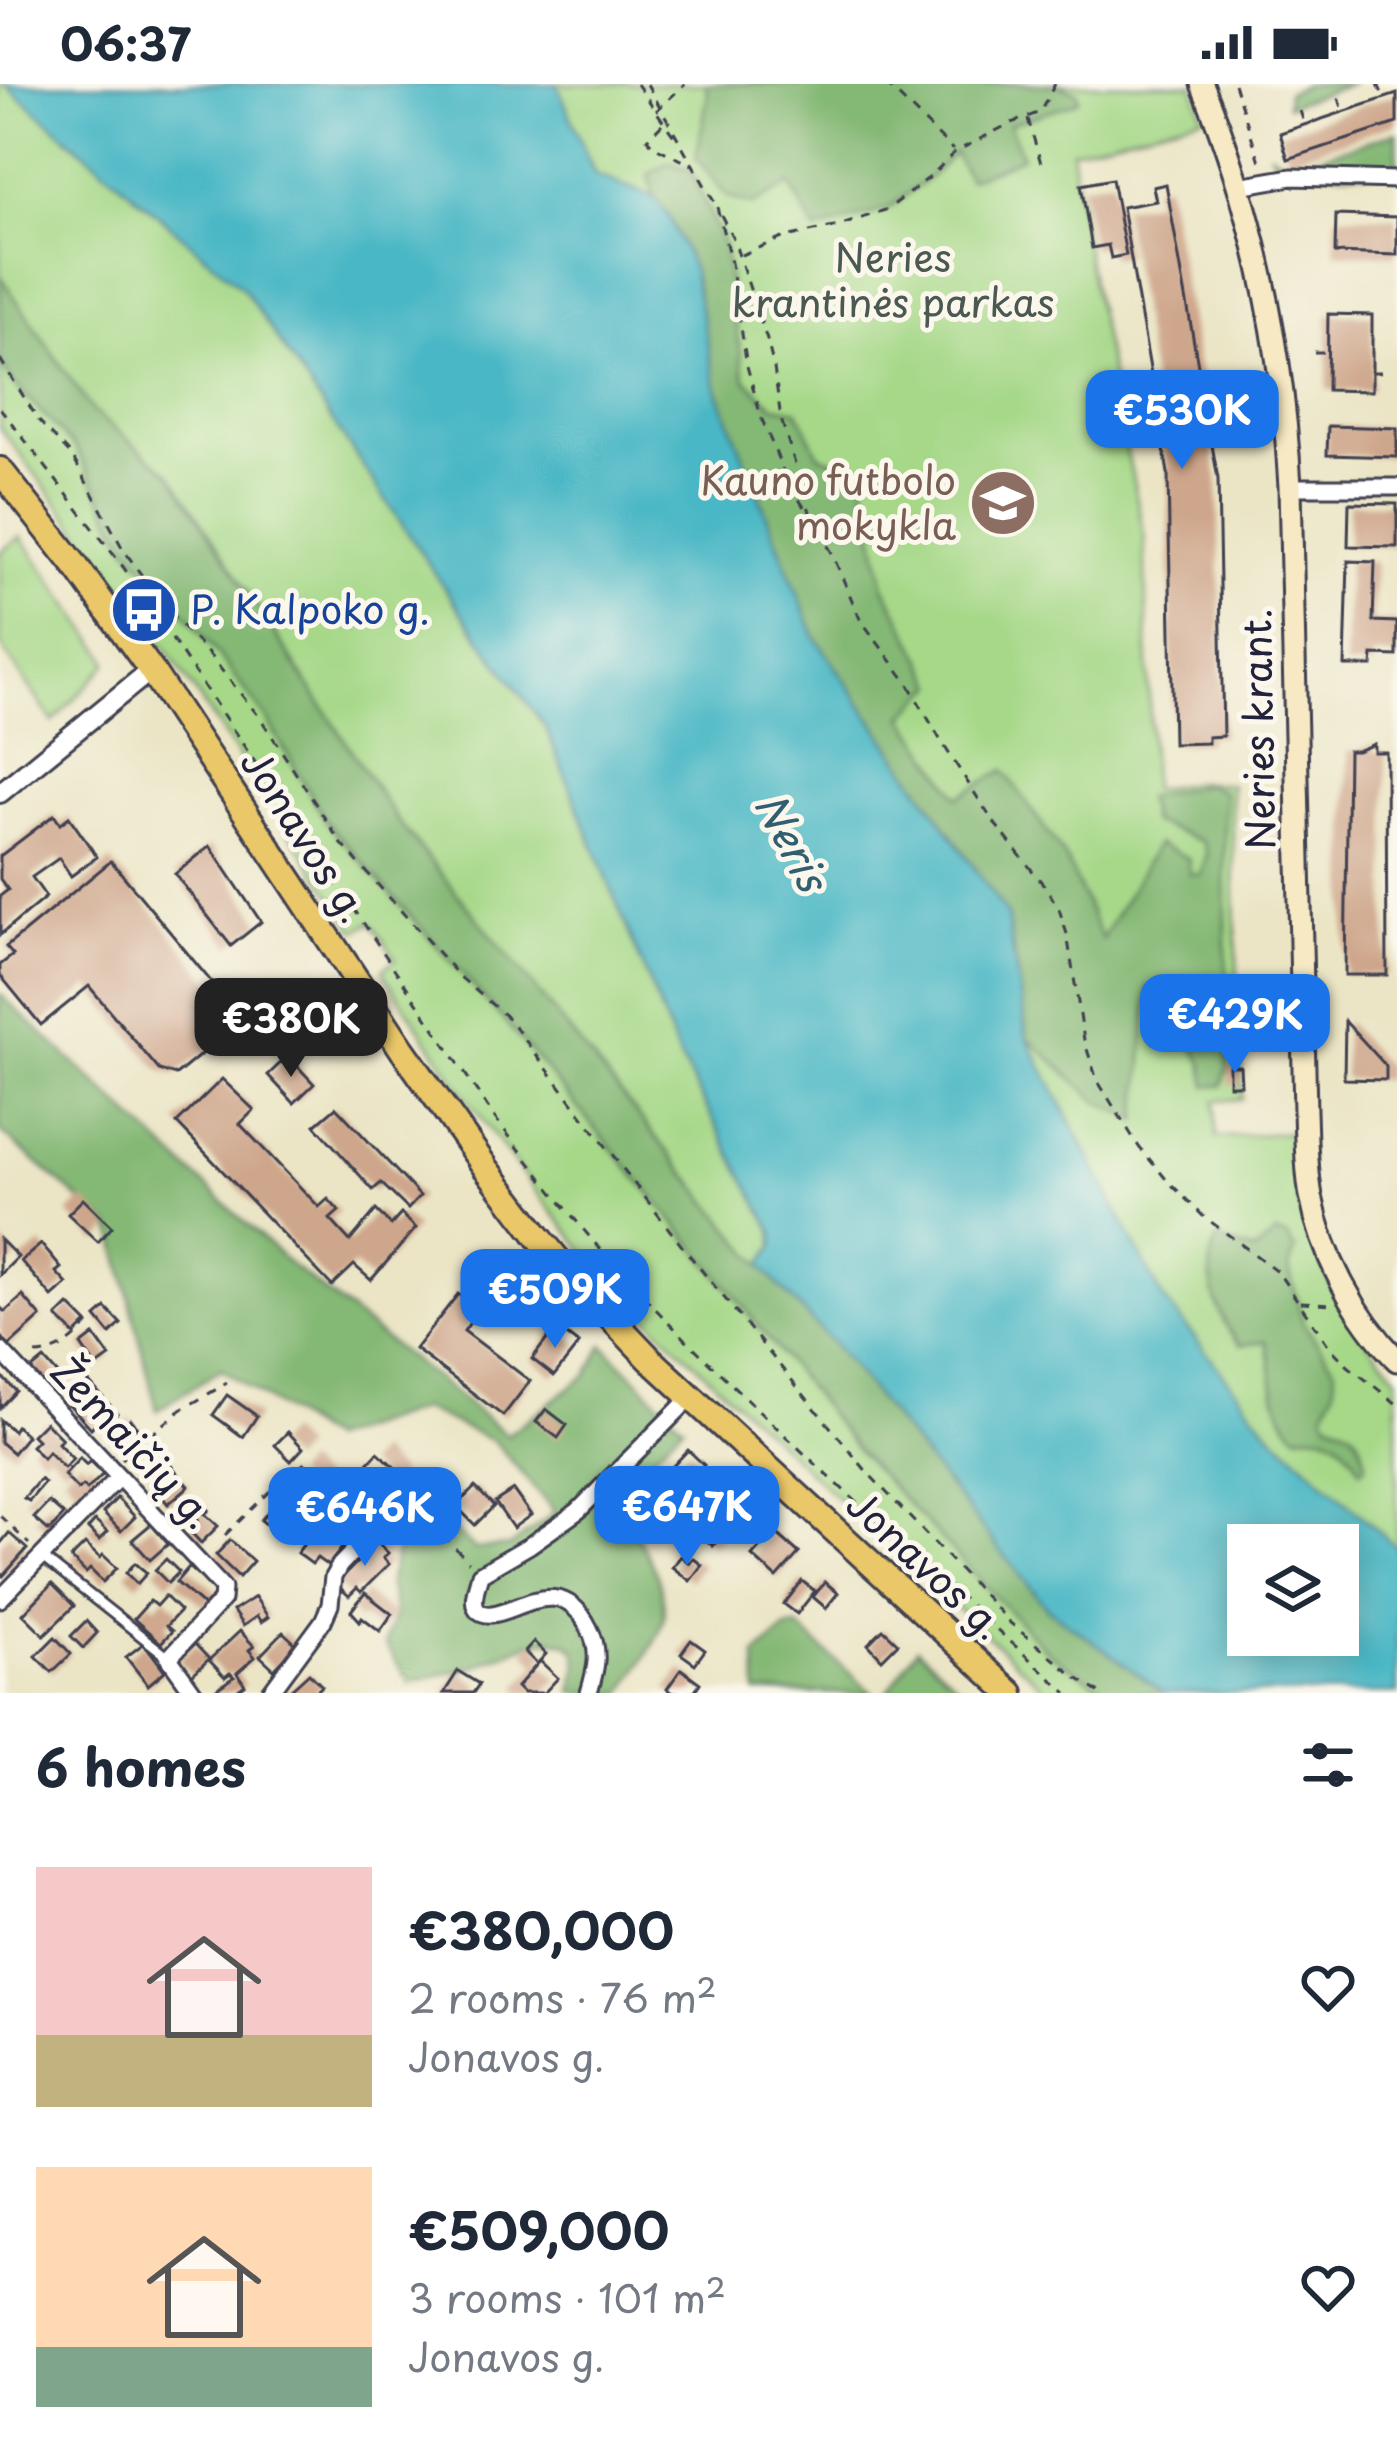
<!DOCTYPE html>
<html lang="en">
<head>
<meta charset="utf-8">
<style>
  :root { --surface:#fff; --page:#f2f2f3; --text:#1f2937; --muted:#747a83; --accent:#1a73e8 }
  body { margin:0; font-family:"Playpen Sans",sans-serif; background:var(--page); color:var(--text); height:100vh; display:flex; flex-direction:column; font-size:45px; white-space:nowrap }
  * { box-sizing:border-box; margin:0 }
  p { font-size:39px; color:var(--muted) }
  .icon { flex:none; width:66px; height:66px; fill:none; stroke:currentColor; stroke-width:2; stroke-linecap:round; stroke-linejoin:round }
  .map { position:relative; height:1609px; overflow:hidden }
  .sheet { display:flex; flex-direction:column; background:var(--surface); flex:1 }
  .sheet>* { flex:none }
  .fabs { position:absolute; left:1227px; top:1440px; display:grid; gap:24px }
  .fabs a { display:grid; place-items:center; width:132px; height:132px; border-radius:0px; background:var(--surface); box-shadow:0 6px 30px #0003; font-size:60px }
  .price { position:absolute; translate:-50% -102px; padding:0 27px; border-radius:24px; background:var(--accent); color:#fff; font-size:39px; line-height:78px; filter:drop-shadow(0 3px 6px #0008) }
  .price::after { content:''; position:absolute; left:50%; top:72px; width:36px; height:27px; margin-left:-18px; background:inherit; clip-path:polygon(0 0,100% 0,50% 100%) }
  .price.active { background:#222; color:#fff }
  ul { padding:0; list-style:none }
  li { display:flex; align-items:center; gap:36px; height:300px; padding:0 36px }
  li span { display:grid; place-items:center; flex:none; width:336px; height:240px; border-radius:0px; color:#555 }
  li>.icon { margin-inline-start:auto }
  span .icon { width:144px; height:144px; fill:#fffc; stroke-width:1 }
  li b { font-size:51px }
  h2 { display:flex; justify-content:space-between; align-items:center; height:144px; padding:0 36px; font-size:51px }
  .status { display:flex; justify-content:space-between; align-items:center; height:84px; padding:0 60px; background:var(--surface); direction:ltr }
  .status svg { height:33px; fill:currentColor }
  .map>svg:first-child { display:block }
  .green { fill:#a6d888; stroke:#647d62; stroke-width:3 }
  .forest { fill:#84b874; stroke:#536d58; stroke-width:3 }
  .water { fill:#4ab7c5; stroke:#366c80; stroke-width:3; fill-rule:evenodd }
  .building { fill:#cea68b }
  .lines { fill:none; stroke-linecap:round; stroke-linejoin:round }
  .service-casing { stroke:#403f50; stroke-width:14 }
  .minor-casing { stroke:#403f50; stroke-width:21 }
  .tertiary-casing { stroke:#403f50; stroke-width:24 }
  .secondary-casing { stroke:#403f50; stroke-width:27 }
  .primary-casing { stroke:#403f50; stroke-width:30 }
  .path { stroke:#403f50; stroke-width:3; stroke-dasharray:9 9; stroke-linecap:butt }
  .service { stroke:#fff; stroke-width:8 }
  .minor { stroke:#fff; stroke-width:15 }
  .tertiary { stroke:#fff; stroke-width:18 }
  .secondary { stroke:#f7e9c3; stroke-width:21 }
  .primary { stroke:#eac769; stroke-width:24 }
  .labels { text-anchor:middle; stroke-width:10; stroke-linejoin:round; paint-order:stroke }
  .park-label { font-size:39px; fill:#4a5952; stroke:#fbf7ec }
  .education-label { font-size:39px; fill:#785e54; stroke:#fbf7ec; text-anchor:end }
  .transit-label { font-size:39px; fill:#164399; stroke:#fbf7ec; text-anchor:start }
  .street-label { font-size:39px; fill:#22223b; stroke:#fbf7ec }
  .water-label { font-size:42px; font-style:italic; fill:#325e72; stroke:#fbf7ec }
</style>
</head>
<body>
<div class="status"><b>06:37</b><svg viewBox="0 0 49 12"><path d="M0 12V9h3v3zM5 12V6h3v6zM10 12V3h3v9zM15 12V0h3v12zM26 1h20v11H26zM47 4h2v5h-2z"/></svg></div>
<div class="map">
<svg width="1397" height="1609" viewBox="0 0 1397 1609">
  <rect width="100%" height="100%" fill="#fbf7ec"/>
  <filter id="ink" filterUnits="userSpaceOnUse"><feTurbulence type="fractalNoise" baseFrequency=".00833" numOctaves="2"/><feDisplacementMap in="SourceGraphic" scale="24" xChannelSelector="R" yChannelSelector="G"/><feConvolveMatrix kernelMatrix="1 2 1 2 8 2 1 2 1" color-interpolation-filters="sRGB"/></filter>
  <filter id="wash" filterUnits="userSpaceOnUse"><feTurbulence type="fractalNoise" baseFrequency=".004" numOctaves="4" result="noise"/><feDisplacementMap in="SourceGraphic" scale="48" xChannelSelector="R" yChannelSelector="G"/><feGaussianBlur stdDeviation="2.7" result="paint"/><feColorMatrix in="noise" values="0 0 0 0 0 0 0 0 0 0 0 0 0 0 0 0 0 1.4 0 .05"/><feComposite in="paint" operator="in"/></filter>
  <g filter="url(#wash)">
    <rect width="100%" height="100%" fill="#ebe5c6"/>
    <g class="green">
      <path d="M0,0H5L243,204L463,531L546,644L678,970L774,1149V1162L761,1182L396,735L171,390L93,328L0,192Z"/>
      <path d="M557,0H1193L1203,32L1071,66L1088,180L1144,450L1152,706L1196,698L1231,701L1242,1015L1215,1017L1216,1054L1294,1048L1303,1124L1318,1172L1336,1211L1364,1253L1397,1293V1464L1269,1347L1162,1213L815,553L668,132L654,113L595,91Z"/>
      <path d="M0,277L11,296L76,365L127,462L194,539L267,635L326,738L507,940L698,1166L857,1366L1048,1568L1110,1609H1049C947,1514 843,1421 742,1324C688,1272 631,1221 582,1163C508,1078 446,985 385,891L383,885L396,875L371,838L358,846L354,845L149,539L155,534L141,513L133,517L0,344Z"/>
      <path d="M21,453L105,571L108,579L53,638L0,560V468Z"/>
    </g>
    <g class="forest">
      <path d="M706,0H1055L1077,8L1079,15L1073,19L1009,40L1022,73L969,95L954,69L930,93L888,125L815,147L790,100L752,121L727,113L696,74L708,11Z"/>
      <path d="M1306,0H1352L1287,22V8Z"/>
      <path d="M1397,48V89L1294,87L1280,83L1269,68L1288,78L1297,79Z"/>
      <path d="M670,78L691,87L723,160L745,295L774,322L797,326L819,371L862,388L885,504L936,601L904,632L958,713L1004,686L1066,775L1102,855L1157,760L1188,774L1190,790L1200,791L1207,771L1203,758L1151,738L1145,714L1205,700L1224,708L1228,982L1222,1002H1207L1203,979L1188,954L1191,914L1149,903L1138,1037L1096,1016L1027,953L1007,831L815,553L716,305L692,184L668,131L654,113L649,90Z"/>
      <path d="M0,192L93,328L171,390L396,735L761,1182L833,1260L1047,1524L1164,1609H1110L1048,1568L857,1366L698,1166L507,940L326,737L267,635L194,539L127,462L76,365L11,296L0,277Z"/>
      <path d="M0,910L293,1183L507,1351L587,1291L603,1261L683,1341L613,1412C631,1442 676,1507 661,1543C652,1566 635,1588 623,1609H572L578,1580L576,1567L566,1559L550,1555L530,1559L473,1583L409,1598L384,1559L395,1530L388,1499L397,1465L417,1431L445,1440L475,1465L512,1462L555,1428L495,1358L422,1325L329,1356L221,1285L157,1326L112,1143L0,1047Z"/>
      <path d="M1276,1150L1287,1153L1295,1166L1289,1184L1303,1239L1335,1284L1334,1306L1324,1328L1328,1336C1359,1348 1359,1349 1366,1381L1361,1386C1346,1358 1330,1345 1297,1350C1268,1321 1276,1293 1266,1257L1241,1261C1217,1235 1201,1189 1217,1155L1254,1168Z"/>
      <path d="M798,1543L870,1607L874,1609H757L756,1571L787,1544Z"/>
      <path d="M917,1564L966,1609H887Z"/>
    </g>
    <path class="water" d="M5,0H557L595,91L654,113L668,131L692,184L717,305L815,553L1007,831L1027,953L1162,1213L1269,1347L1397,1464V1609H1164L1047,1524L833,1260L761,1182L774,1162V1149L678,970L546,644L463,531L243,204ZM1248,1461H1338V1551H1248Z"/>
    <g id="blocks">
      <g class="building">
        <path d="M1397,10V39L1288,75L1280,49Z"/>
        <path d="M1112,95L1126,171L1111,174L1108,161L1092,164L1081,101Z"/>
        <path d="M1166,100L1218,395L1223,652L1208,653V659L1173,660L1168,389L1122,123L1156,117L1153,103Z"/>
        <path d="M1336,131L1397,133V171L1335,169Z"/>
        <path d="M1328,230L1372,231V307L1327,306Z"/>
        <path d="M1328,342L1397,344V373L1327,371Z"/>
        <path d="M1349,419L1397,420V463L1348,462Z"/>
        <path d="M1348,477L1375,478L1373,537L1397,538V572L1373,571L1372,582H1345Z"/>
        <path d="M1374,660V668H1386L1387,891H1345L1348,667H1357Z"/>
        <path d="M54,731L60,740L69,733L97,773L71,792L59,774L32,793L46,813L0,851V812L8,806L0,795V772Z"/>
        <path d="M210,762L261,838L231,862L175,790Z"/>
        <path d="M111,777L243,936L176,991L159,986L89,902L41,941L0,891V881L13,871L6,863Z"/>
        <path d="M1345,937L1386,982V996L1344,995Z"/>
        <path d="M288,972L314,1000L294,1019L268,991Z"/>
        <path d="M1229,982H1240L1241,1001H1229Z"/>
        <path d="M222,995L254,1026L240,1040L319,1123L328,1115L339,1127L330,1135L350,1157L376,1126L391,1141L401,1130L416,1144L371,1196L354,1181L332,1202L177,1039Z"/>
        <path d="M336,1023L420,1112L408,1125L381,1099L373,1106L315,1041Z"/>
        <path d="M83,1115L112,1143L98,1158L68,1130Z"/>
        <path d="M0,1155L18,1173L0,1191Z"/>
        <path d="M41,1160L61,1184L56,1188L67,1200L52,1213L21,1177Z"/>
        <path d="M458,1210L479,1226L464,1247L530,1297L503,1332L415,1265Z"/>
        <path d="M23,1212L41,1233L9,1262L0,1251V1223L5,1228Z"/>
        <path d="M69,1221L87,1239L75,1251L57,1233Z"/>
        <path d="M106,1224L121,1240L110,1250L96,1233Z"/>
        <path d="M556,1243L579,1260L554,1292L532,1275Z"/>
        <path d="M94,1251L110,1273L96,1283L81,1261Z"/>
        <path d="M44,1275L58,1291L46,1302L31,1286Z"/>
        <path d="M0,1291L16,1307L0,1324Z"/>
        <path d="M89,1298L117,1329L103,1342L98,1337L91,1344L67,1318Z"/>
        <path d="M227,1311L257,1332L243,1353L213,1331Z"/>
        <path d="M546,1325L567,1341L558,1354L536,1338Z"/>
        <path d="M130,1335L141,1349L126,1362L114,1349Z"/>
        <path d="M0,1336L13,1347L16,1342L27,1352L13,1369L0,1358Z"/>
        <path d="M45,1338L62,1355L58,1359L73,1375L64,1384L48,1368L43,1374L31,1362L37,1356L32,1351Z"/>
        <path d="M288,1348L303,1364L291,1377L275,1361Z"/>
        <path d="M688,1366L704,1381L687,1398L672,1383Z"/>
        <path d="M378,1368L400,1388L389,1400L367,1380Z"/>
        <path d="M80,1374L86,1381L90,1377L103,1390L87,1406L83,1402L78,1406L64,1391Z"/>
        <path d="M168,1378L189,1402L168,1420L148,1396Z"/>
        <path d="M304,1379L323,1396L314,1408L294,1391Z"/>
        <path d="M659,1387L671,1398L657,1413L645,1402Z"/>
        <path d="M40,1395L44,1399L29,1417L24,1414Z"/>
        <path d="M475,1403L494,1422L475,1441L456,1422Z"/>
        <path d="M380,1405L392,1418L380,1428L368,1416Z"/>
        <path d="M513,1406L531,1431L513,1444L495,1418Z"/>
        <path d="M680,1410L717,1443L714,1446L721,1452L713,1462L669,1422Z"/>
        <path d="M632,1411L658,1434L649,1444L624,1420Z"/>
        <path d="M117,1414L135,1433L121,1447L103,1429Z"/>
        <path d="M280,1414L301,1431L282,1453L261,1436Z"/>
        <path d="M198,1415L209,1426L205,1430L218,1442L201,1459L188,1445L198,1436L188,1425Z"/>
        <path d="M49,1418L64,1431L49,1447L34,1434Z"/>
        <path d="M363,1426L374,1438L365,1446L354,1434Z"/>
        <path d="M95,1437L107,1448L99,1456L88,1445Z"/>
        <path d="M151,1440L168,1460L150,1476L132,1456Z"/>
        <path d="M774,1447L799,1469L777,1494L752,1472Z"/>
        <path d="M313,1448L326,1458L332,1450L345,1460L328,1482L317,1474L312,1480L297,1469Z"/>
        <path d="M9,1449L27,1465L3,1492L0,1489V1460Z"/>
        <path d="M373,1454L388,1469L383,1474L389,1480L361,1508L357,1504L349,1512L336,1500L367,1468L363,1465Z"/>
        <path d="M230,1456L253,1477L239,1493L216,1471Z"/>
        <path d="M85,1460L100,1474L103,1471L117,1484L103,1498L90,1485L86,1489L71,1474Z"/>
        <path d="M681,1472L689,1479L693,1474L702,1481L690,1497L672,1483Z"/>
        <path d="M166,1475L179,1488L168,1499L155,1486Z"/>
        <path d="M135,1479L147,1489L137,1500L126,1489Z"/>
        <path d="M189,1483L217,1508L204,1522L176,1498Z"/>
        <path d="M802,1497L815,1507L797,1530L784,1520Z"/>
        <path d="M825,1498L838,1509L826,1524L813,1513Z"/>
        <path d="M52,1500L74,1522L44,1551L23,1530Z"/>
        <path d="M365,1509L392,1530L380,1547L362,1533L360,1537L351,1527Z"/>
        <path d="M165,1512L180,1527L166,1542L172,1547L161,1559L134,1535L150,1517L156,1522Z"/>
        <path d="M255,1513L268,1533L261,1538L257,1532L243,1542L233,1527Z"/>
        <path d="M86,1537L97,1549L83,1564L71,1552Z"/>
        <path d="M883,1545L898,1559L882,1575L868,1560Z"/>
        <path d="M240,1547L254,1562L249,1566L255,1573L237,1589L245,1601L234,1609H217L215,1606L234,1593L230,1589L225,1593L209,1576Z"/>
        <path d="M283,1548L297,1561L274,1585L260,1572Z"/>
        <path d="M55,1553L71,1570L52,1588L36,1572Z"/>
        <path d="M691,1556L705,1566L695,1580L681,1570Z"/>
        <path d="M534,1558L546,1570L537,1580L525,1568Z"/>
        <path d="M144,1559L165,1587L148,1601L126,1573Z"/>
        <path d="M195,1560L209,1575L192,1591L178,1576Z"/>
        <path d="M540,1577L558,1594L544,1609H523L517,1603Z"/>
        <path d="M681,1585L700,1599L693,1609H672L667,1605Z"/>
        <path d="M458,1587L479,1600L473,1609H444Z"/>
        <path d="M309,1589L322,1602L315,1609H287Z"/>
      </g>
    </g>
  </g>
  <g filter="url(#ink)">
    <use href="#blocks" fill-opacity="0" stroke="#403f50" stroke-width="3"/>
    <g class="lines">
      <g class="service-casing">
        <path id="service" d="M43,1474L168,1573"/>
      </g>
      <g class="minor-casing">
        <g id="minor">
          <path d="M1239,102L1292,93L1397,96"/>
          <path d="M1290,403H1397"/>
          <path d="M0,1266L223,1504L222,1516L169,1574L194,1609"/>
          <path d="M0,1515L119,1393"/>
          <path d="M270,1609L323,1537L330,1521L333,1493L340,1481L374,1446"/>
          <path d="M589,1609C596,1585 601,1567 589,1544C557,1478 502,1545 479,1527C469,1519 478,1500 480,1490L530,1461L578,1427L691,1313"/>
        </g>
      </g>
      <g class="tertiary-casing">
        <path id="tertiary" d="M0,709L151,586"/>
      </g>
      <g class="secondary-casing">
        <path id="secondary" d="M1202,0C1255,129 1283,264 1290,403L1305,1027C1306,1055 1306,1084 1311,1112C1322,1171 1355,1233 1397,1276"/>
      </g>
      <g class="primary-casing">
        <path id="primary" d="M0,386L75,481L151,586L402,965L486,1084L538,1152L572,1193L650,1275L1011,1609"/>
      </g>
      <g class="path">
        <path d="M637,0L678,58"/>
        <path d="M647,0L717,123"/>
        <path d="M886,0L953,66"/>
        <path d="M1234,0L1262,83"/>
        <path d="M1378,0L1384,14"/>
        <path d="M1339,14L1343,27"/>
        <path d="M656,27L685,0"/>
        <path d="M1300,27L1305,41"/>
        <path d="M1028,35L1043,86"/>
        <path d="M662,40L647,55L655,63L692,81"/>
        <path d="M717,123L731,179L747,282L761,333L786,394L831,467L860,535L907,598L941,657L992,736L1047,805L1059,825L1067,850L1084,956L1097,996L1139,1063L1167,1096L1203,1132L1277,1187L1329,1262L1348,1282L1397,1320"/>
        <path d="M721,131L733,154L767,256L774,284L781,335L811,431"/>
        <path d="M741,171L785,153L839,142L888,125L930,93L955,68L1009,40L1040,28L1055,0"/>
        <path d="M1314,268H1328"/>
        <path d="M0,275L39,337L72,372L123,465L163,521L211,573L261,635L340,758L459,892L509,935L685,1166L868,1389L1009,1538L1077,1594L1100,1609"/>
        <path d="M1372,288H1387"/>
        <path d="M0,324L124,484L495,1034C541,1093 588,1155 640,1209C776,1349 923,1478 1067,1609"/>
        <path d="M1301,1218L1333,1220"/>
        <path d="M36,1270C62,1269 74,1254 92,1237"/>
        <path d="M122,1375L181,1326L227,1299"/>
        <path d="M0,1432L29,1460"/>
        <path d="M384,1436L414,1410L441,1449L469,1478"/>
        <path d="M225,1451L298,1380"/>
      </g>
      <use href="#service" class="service"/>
      <use href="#minor" class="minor"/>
      <use href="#tertiary" class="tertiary"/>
      <use href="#secondary" class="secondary"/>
      <use href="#primary" class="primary"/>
    </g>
  </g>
  <defs>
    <g id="school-disc" transform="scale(3.45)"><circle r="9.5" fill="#8d6e63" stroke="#fbf7ec"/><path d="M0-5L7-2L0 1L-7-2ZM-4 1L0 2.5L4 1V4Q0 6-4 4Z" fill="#fff"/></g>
    <g id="bus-disc" transform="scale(3.45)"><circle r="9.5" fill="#1a4fb4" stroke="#fbf7ec"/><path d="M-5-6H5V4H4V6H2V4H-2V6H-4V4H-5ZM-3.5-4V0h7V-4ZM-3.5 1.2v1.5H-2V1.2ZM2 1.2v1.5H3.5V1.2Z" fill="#fff"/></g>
  </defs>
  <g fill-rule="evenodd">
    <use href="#school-disc" x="1003" y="419"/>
    <use href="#bus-disc" x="144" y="526"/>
  </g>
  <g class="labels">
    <g class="park-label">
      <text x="893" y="188">Neries<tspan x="893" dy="45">krantinės parkas</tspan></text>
    </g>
    <g class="education-label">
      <text x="956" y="411">Kauno futbolo<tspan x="956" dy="45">mokykla</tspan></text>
    </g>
    <g class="transit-label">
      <text x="190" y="540">P. Kalpoko g.</text>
    </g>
    <g class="street-label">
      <text transform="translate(1259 645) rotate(-91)" y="14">Neries krant.</text>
      <text transform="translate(304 752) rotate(57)" y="14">Jonavos g.</text>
      <text transform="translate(132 1359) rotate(47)" y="14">Žemaičių g.</text>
      <text transform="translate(925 1481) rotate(43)" y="14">Jonavos g.</text>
    </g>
    <g class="water-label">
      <text transform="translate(791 758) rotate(62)" y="15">Neris</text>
    </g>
  </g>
</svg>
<div class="fabs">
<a><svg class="icon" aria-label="layers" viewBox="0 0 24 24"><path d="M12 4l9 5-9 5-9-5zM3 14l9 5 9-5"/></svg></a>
</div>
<b class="price" style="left:1182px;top:388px">€530K</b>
<b class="price" style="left:1235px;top:992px">€429K</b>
<b class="price active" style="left:291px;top:996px">€380K</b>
<b class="price" style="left:555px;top:1267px">€509K</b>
<b class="price" style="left:687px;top:1484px">€647K</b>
<b class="price" style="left:365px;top:1485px">€646K</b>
</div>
<section class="sheet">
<h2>6 homes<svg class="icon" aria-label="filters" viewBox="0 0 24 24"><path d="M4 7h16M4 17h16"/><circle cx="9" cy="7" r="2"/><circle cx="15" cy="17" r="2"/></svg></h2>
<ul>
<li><span style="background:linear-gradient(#f6c9c9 70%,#c2b280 0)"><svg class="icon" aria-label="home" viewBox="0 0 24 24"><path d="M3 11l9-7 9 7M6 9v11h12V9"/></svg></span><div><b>€380,000</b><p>2 rooms · 76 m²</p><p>Jonavos g.</p></div><svg class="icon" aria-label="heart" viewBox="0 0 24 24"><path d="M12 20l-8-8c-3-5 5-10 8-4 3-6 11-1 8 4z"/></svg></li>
<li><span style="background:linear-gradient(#ffd9b3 75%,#7fa58c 0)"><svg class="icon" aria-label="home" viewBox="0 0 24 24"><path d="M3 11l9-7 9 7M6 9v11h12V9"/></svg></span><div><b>€509,000</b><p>3 rooms · 101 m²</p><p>Jonavos g.</p></div><svg class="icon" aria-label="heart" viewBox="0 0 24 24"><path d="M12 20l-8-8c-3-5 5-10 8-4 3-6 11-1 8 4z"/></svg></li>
</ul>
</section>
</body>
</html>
